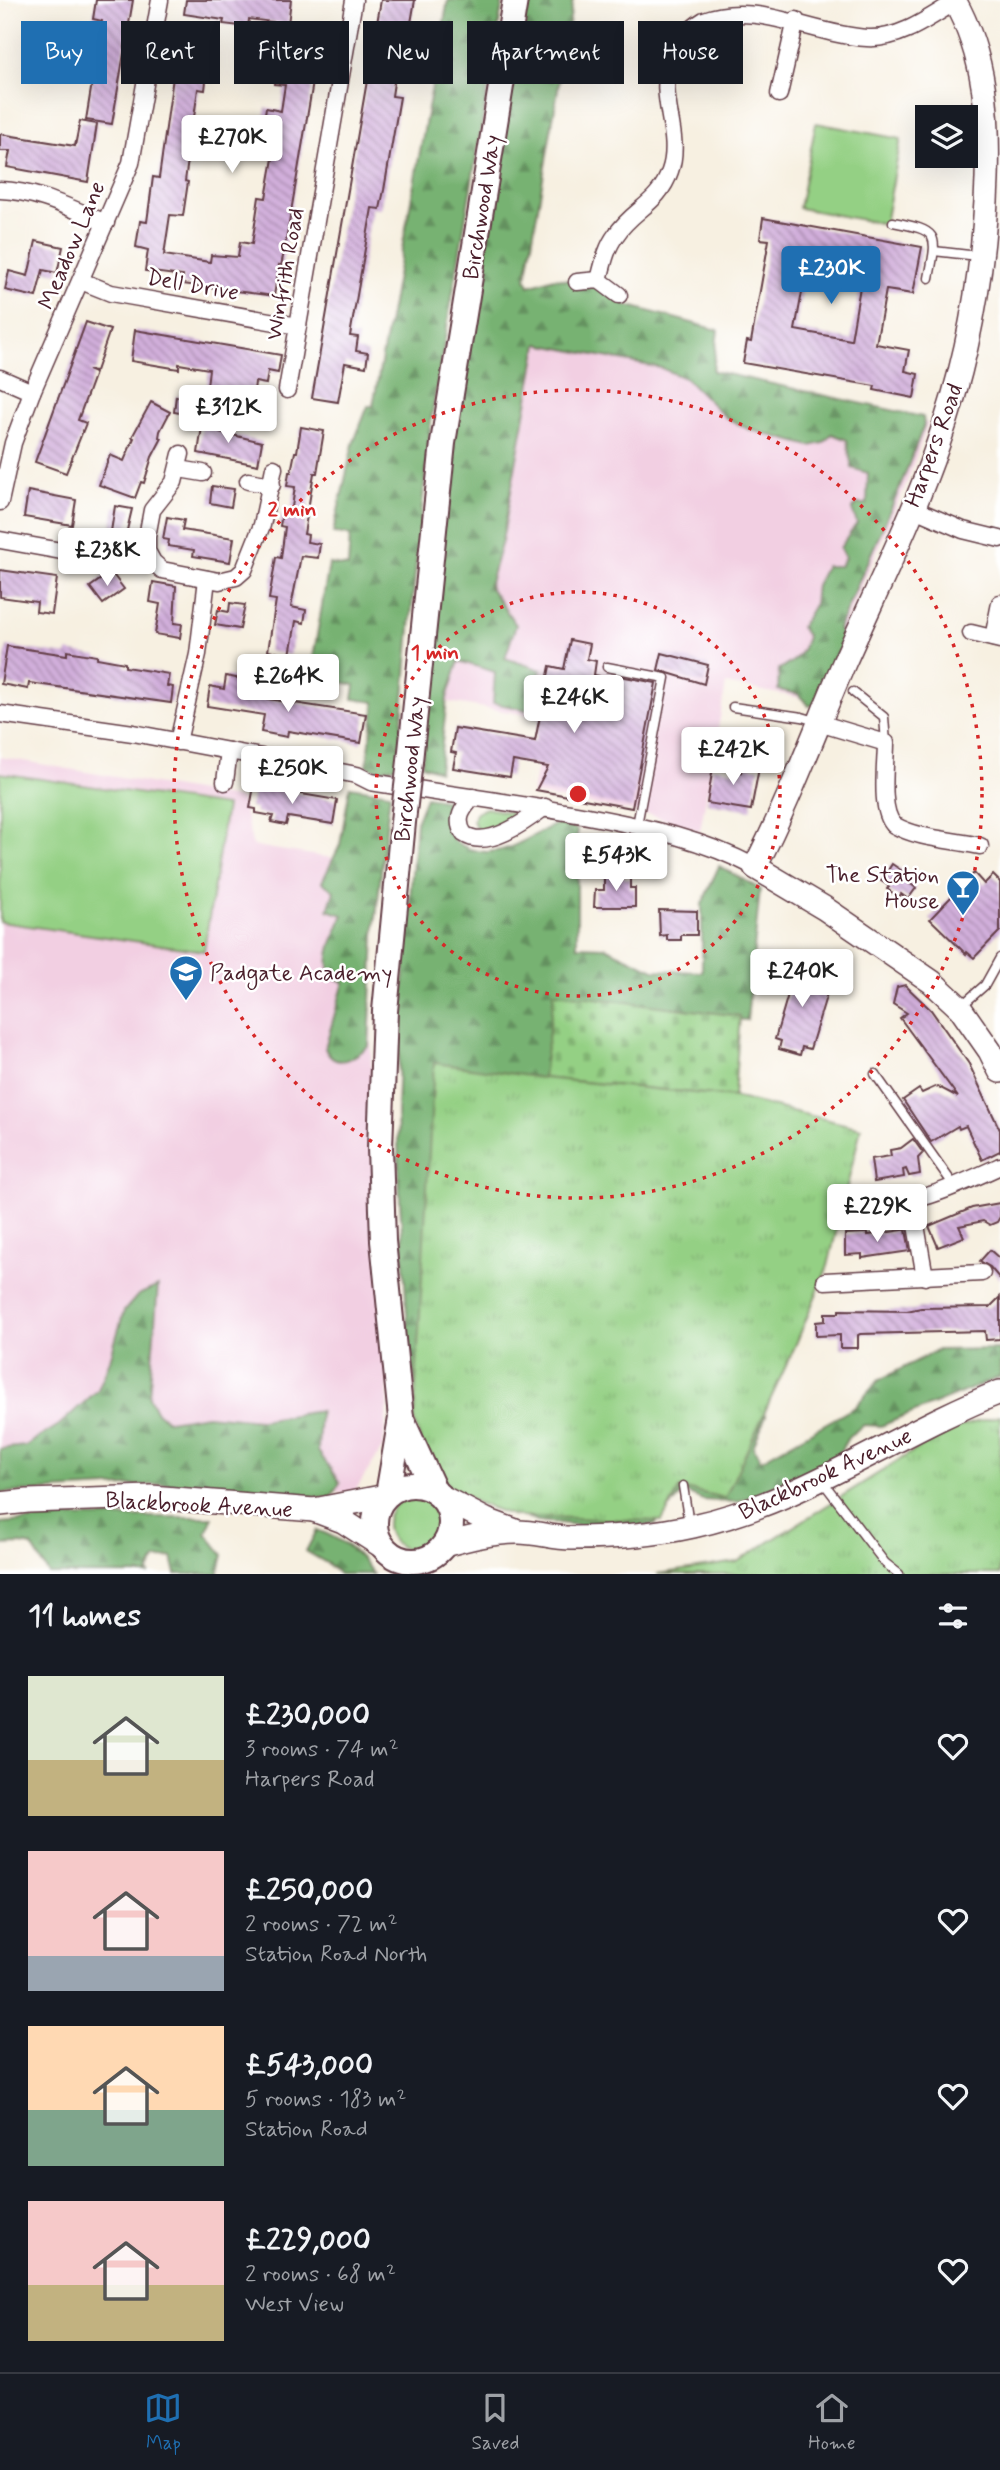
<!DOCTYPE html>
<html lang="en">
<head>
<meta charset="utf-8">
<style>
  :root { --surface:#171b24; --page:#242831; --text:#f1f3f6; --muted:#9ea1a6; --line:#363941; --accent:#1f6fb2 }
  body { margin:0; font-family:Mynerve,sans-serif; background:var(--page); color:var(--text); height:100vh; display:flex; flex-direction:column; font-size:26px; white-space:nowrap }
  * { box-sizing:border-box; margin:0 }
  p { font-size:23px; color:var(--muted) }
  .icon { flex:none; width:38px; height:38px; fill:none; stroke:currentColor; stroke-width:2; stroke-linecap:round; stroke-linejoin:round }
  .map { position:relative; height:1574px; overflow:hidden }
  .side { display:flex; flex-direction:column; background:var(--surface); flex:1 }
  .side>* { flex:none }
  .top-card { position:absolute; left:21px; top:21px; width:959px; height:63px; display:flex; gap:14px }
  .controls { position:absolute; left:915px; top:105px; display:grid; gap:14px }
  .controls a { display:grid; place-items:center; width:63px; height:63px; border-radius:0px; background:var(--surface); box-shadow:0 7px 28px #0002; font-size:35px }
  .price { position:absolute; translate:-50% -60px; padding:0 16px; border-radius:7px; background:#fff; color:#222; font-size:23px; line-height:46px; filter:drop-shadow(0 2px 4px #0008) }
  .price::after { content:''; position:absolute; left:50%; top:42px; width:21px; height:16px; margin-left:-10px; background:inherit; clip-path:polygon(0 0,100% 0,50% 100%) }
  .price.on { background:var(--accent); color:#fff }
  ul { padding:0; list-style:none }
  li { display:flex; align-items:center; gap:21px; height:175px; padding:0 28px }
  li span { display:grid; place-items:center; flex:none; width:196px; height:140px; border-radius:0px; color:#555 }
  li>.icon { margin-inline-start:auto }
  span .icon { width:84px; height:84px; fill:#fffc; stroke-width:1 }
  li b { font-size:30px }
  h2 { display:flex; justify-content:space-between; align-items:center; height:84px; padding:0 28px; font-size:30px }
  .pill { padding:0 24px; border-radius:0px; background:var(--surface); box-shadow:0 7px 28px #0002; font-size:24px; line-height:63px }
  .pill.on { background:var(--accent); color:#fff }
  .tab-bar { display:flex; justify-content:space-around; align-items:center; height:98px; border-top:2px solid var(--line); background:var(--surface); font-size:19px; color:var(--muted) }
  .tab-bar a { display:grid; justify-items:center; gap:4px }
  .tab-bar .on { color:var(--accent) }
  .map>svg:first-child { display:block }
  .built { fill:#f2cfe2 }
  .green { fill:#94d084; stroke:#6f7858; stroke-width:2 }
  .forest { fill:url(#forest-firs); stroke:#60684e; stroke-width:2 }
  .cemetery { fill:url(#cemetery-stones); stroke:#6f7858; stroke-width:2 }
  .park { fill:url(#park-tufts); stroke:#6f7858; stroke-width:2 }
  .building { fill:url(#building-back-hatch); fill-rule:evenodd }
  .lines { fill:none; stroke-linecap:round; stroke-linejoin:round }
  .lane-casing { stroke:#643e46; stroke-width:11 }
  .street-casing { stroke:#643e46; stroke-width:19 }
  .secondary-casing { stroke:#643e46; stroke-width:26 }
  .primary-casing { stroke:#643e46; stroke-width:28 }
  .lane { stroke:#fff; stroke-width:8 }
  .street { stroke:#fff; stroke-width:16 }
  .secondary { stroke:#fff; stroke-width:23 }
  .primary { stroke:#fff; stroke-width:24 }
  .primary-bridge-casing { stroke:#643e46; stroke-width:28; stroke-linecap:butt }
  .primary-bridge { stroke:#fff; stroke-width:24 }
  .ring { fill:none; stroke:#d62828; stroke-width:3.5; stroke-dasharray:3.5 7 }
  .labels { text-anchor:middle; stroke-width:5; stroke-linejoin:round; paint-order:stroke }
  .street-label { font-size:23px; fill:#4a1f2b; stroke:#fff }
  .poi-label { font-size:23px; fill:#4a1f2b; stroke:#fff; text-anchor:end }
  .centre { fill:#d62828; stroke:#fff; stroke-width:3.5 }
  .ring-label { font-size:21px; text-anchor:middle; font-weight:bold; fill:#d62828; stroke:#fff; stroke-width:5; stroke-linejoin:round; paint-order:stroke }
</style>
</head>
<body>
<div class="map">
<svg width="1000" height="1574" viewBox="0 0 1000 1574">
  <defs>
    <pattern id="forest-firs" width="22" height="20" patternUnits="userSpaceOnUse" patternTransform="scale(1.75)"><rect width="22" height="20" fill="#77b272"/><path d="M5 1l3.5 6h-7zM16 11l3.5 6h-7z" fill="#64905e"/></pattern>
    <pattern id="cemetery-stones" width="16" height="16" patternUnits="userSpaceOnUse" patternTransform="scale(1.75)"><rect width="16" height="16" fill="#94d084"/><path d="M2 7V4a2 2 0 0 1 4 0v3zM10 15v-3a2 2 0 0 1 4 0v3z" fill="#81b272"/></pattern>
    <pattern id="park-tufts" width="24" height="20" patternUnits="userSpaceOnUse" patternTransform="scale(1.75)"><rect width="24" height="20" fill="#94d084"/><path d="M3 7l-1-3M5 7V3M7 7l1-3M15 17l-1-3M17 17v-4M19 17l1-3" fill="none" stroke="#81b272"/></pattern>
    <pattern id="building-back-hatch" width="6" height="6" patternUnits="userSpaceOnUse" patternTransform="scale(1.75)"><rect width="6" height="6" fill="#d1afdb"/><path d="M-1 5l2 2M0 0l6 6M5-1l2 2" fill="none" stroke="#ac8eb2"/></pattern>
  </defs>
  <rect width="100%" height="100%" fill="#fff"/>
  <filter id="ink" filterUnits="userSpaceOnUse"><feTurbulence type="fractalNoise" baseFrequency=".0143" numOctaves="2"/><feDisplacementMap in="SourceGraphic" scale="14" xChannelSelector="R" yChannelSelector="G"/><feConvolveMatrix kernelMatrix="1 2 1 2 8 2 1 2 1" color-interpolation-filters="sRGB"/></filter>
  <filter id="wash" filterUnits="userSpaceOnUse"><feTurbulence type="fractalNoise" baseFrequency=".00686" numOctaves="4" result="noise"/><feDisplacementMap in="SourceGraphic" scale="28" xChannelSelector="R" yChannelSelector="G"/><feGaussianBlur stdDeviation="1.57" result="paint"/><feColorMatrix in="noise" values="0 0 0 0 0 0 0 0 0 0 0 0 0 0 0 0 0 1.4 0 .05"/><feComposite in="paint" operator="in"/></filter>
  <g filter="url(#wash)">
    <rect width="100%" height="100%" fill="#f7f0e1"/>
    <g class="built">
      <path d="M530,337L928,423L907,482L812,700L726,684L700,831L651,815L532,794L545,718L443,701Z"/>
      <path d="M0,757L241,799L253,846L372,864L371,1140L388,1398L383,1447L353,1494L264,1481L0,1485Z"/>
    </g>
    <g class="green">
      <path d="M816,123L901,139L885,224L799,208Z"/>
      <path d="M0,773L226,806L204,951L0,922Z"/>
      <path d="M486,808L520,814L518,817L480,831L476,828L473,820L476,813Z"/>
      <circle cx="413" cy="1524" r="26"/>
    </g>
    <g class="forest">
      <path d="M448,0H503L431,420L413,594L398,766L379,770L367,766L375,702L353,699L355,685L310,676L329,564L348,567L350,535L333,533L353,444L368,406H373Z"/>
      <path d="M521,0H573L526,279L529,286L554,278L591,283L626,305L718,330L713,371L923,417L924,425L896,497L838,629L848,645L837,670L826,675V688L820,703L809,706L798,694L778,690L779,669C796,662 803,653 807,636L801,627L814,605L816,585L826,566H840L845,558L840,548L857,523L852,510L857,504H867L868,473L852,468L847,440L832,434L823,443L810,446L748,429L725,417L687,379L661,368L538,344L502,541L489,586L516,625L505,658L541,670L532,711L493,703L495,672L459,661L447,698L439,771L422,765L441,507Z"/>
      <path d="M350,787L390,793L374,935L369,1046C355,1057 335,1072 325,1048L344,982L332,977C322,958 336,934 343,915L328,910L334,891L322,882L340,845Z"/>
      <path d="M426,797L450,801L449,822L453,840C493,869 523,838 561,822L577,830V946L605,947L654,970L702,972V904L719,866L760,889L747,1020L625,1014L465,1372L766,1415L753,1447L761,1460L855,1407L879,1380L938,1350L1000,1349V1377L881,1426L864,1425L849,1436L834,1462L737,1502L703,1500L684,1492L655,1524L621,1529L538,1521L488,1504L418,1408L408,1332L400,1201L397,1112L400,1031L416,822Z"/>
      <path d="M158,1286L149,1397L156,1411L168,1421L207,1415L260,1420L320,1411L318,1451L340,1483L330,1498L164,1484L0,1493V1449L25,1446L59,1425L98,1390L109,1363L124,1311L138,1295Z"/>
      <path d="M75,1517H213L206,1533L223,1555L218,1574H176L172,1557L156,1559L148,1572L149,1574H49L32,1546L21,1544L0,1545V1523Z"/>
      <path d="M317,1530C342,1539 358,1552 373,1574H339L328,1564L306,1551Z"/>
    </g>
    <path class="cemetery" d="M554,993L740,1016L734,1097L543,1078Z"/>
    <g class="park">
      <path d="M434,1063L543,1078L734,1097L861,1128L828,1266L796,1344L725,1498L680,1488L662,1521L514,1516L478,1503L450,1487L428,1466L414,1420Z"/>
      <path d="M1000,1416V1574H657L737,1562L949,1429Z"/>
    </g>
    <g id="blocks">
      <g class="building">
        <path d="M96,0H133L112,124L86,120L102,21L93,19Z"/>
        <path d="M186,0H291L288,24L249,19L248,27L223,24L224,20L184,14Z"/>
        <path d="M381,0H415L404,63L397,62L392,96L400,97L384,190L380,209L372,208L350,336L358,337L356,351L368,353L366,367L345,363L338,402L312,398Z"/>
        <path d="M294,29L310,32L309,39L320,41L285,247L281,266L279,265L274,296L182,284L183,276L145,271L148,250L136,247L140,221L147,222L153,177L159,178L178,41L210,45L205,90L198,89L185,181L188,182L183,216L170,215L164,255L210,262L211,255L238,257L240,242L252,244L259,197L266,198L274,153H269L274,127L263,125L266,108L281,111L285,85L274,84L278,64L290,56Z"/>
        <path d="M80,121L97,124L88,182L7,167L10,151H0V134L75,146Z"/>
        <path d="M763,218L922,247L913,294L886,290L876,344L909,350L905,371L918,374L914,398L874,390L875,386L743,363L747,341L751,342L769,240L760,239ZM806,271L861,281L851,340L795,330Z"/>
        <path d="M36,241L63,247L57,273L43,270L36,297L5,290L9,271L28,276Z"/>
        <path d="M86,322L110,330L96,371L88,370L95,373L78,420L86,423L66,473L35,462Z"/>
        <path d="M135,330L281,355L278,373L268,371L266,384L255,382L254,391L207,386L209,369L179,364V369L131,361Z"/>
        <path d="M176,396L200,401L197,416L174,412Z"/>
        <path d="M151,402L170,412L160,431L159,437L162,438L152,457L144,483L141,482L135,498L99,485L110,455L124,461L134,438L132,437Z"/>
        <path d="M203,420L222,423L220,432L262,442L258,465L198,453Z"/>
        <path d="M301,427L324,431L317,473H314L304,534L308,535L307,542L320,544L318,558L301,556L291,607L306,610L304,623L296,621L290,655L268,651L276,600L269,599L276,557L281,558L285,527L280,526L282,513L291,514L295,487L287,486L289,472H291L295,452H297Z"/>
        <path d="M212,486L234,489L231,507L210,503Z"/>
        <path d="M28,491L76,500L72,525L24,517Z"/>
        <path d="M115,506L132,509L120,560L94,555L97,536L110,538Z"/>
        <path d="M167,517L184,520L182,530L234,538L230,562L193,556L194,550L168,546L169,540L163,539Z"/>
        <path d="M0,570L57,578L52,614L36,612L37,602L0,597Z"/>
        <path d="M111,572L124,589L103,604L90,587Z"/>
        <path d="M153,582L176,586L174,623L182,624L180,638L155,634L160,604L150,602Z"/>
        <path d="M230,603L245,605L240,629L215,625L218,610L229,612Z"/>
        <path d="M570,640L590,644L587,659L596,661L594,675L599,676L596,692L620,676L656,683L632,808L536,790L548,767L513,761L510,777L453,768L456,753L451,752L455,728L535,741L550,666L564,669Z"/>
        <path d="M7,646L67,655V651L97,656V658L125,663V667L169,674L167,686L173,687L171,703L29,683L28,689L1,684Z"/>
        <path d="M662,653L708,665L704,684L658,670Z"/>
        <path d="M226,676L241,679L240,683L257,686L255,697L366,714L361,743L288,731L287,737L261,732L264,715L207,706L210,686L224,689Z"/>
        <path d="M742,765L759,768L751,810L707,803L713,767L741,772Z"/>
        <path d="M254,786L337,800L333,824L288,817L286,825L271,822L273,816L256,813V809L250,808Z"/>
        <path d="M892,864L911,877L908,882L916,888L908,899L901,894L899,897L887,889L889,886L881,881Z"/>
        <path d="M974,873L984,884L993,875L1000,882V931L974,958L967,952L966,954L930,919Z"/>
        <path d="M604,874H624V878H630V888H635V907H594L595,890H604Z"/>
        <path d="M659,910L697,911V935H681V940H667V935L660,936Z"/>
        <path d="M791,965L832,977L810,1049L802,1047L800,1055L779,1049L781,1041L775,1039L791,984L786,983Z"/>
        <path d="M905,985L931,1010L969,1064L1000,1130V1151L982,1160L966,1126L959,1129L958,1126L931,1142L903,1100L919,1089L922,1093L937,1086L958,1097L900,1018L907,1013L893,1004L897,987Z"/>
        <path d="M913,1139L923,1153L918,1158L920,1174L909,1176L906,1169L903,1170L904,1177L874,1182L871,1159L891,1156L890,1150L901,1148Z"/>
        <path d="M1000,1203V1217L997,1222L990,1225L983,1221L959,1226L964,1237L938,1247L929,1226L972,1208Z"/>
        <path d="M903,1230H906L910,1251L862,1258V1254L845,1255V1234L868,1233V1235Z"/>
        <path d="M990,1250L1000,1259V1279L990,1267L980,1261Z"/>
        <path d="M1000,1297V1339L986,1340L985,1331L860,1334L858,1335V1348H840V1335L816,1336V1322L825,1321V1313H839V1310L907,1311L921,1308L990,1307Z"/>
      </g>
    </g>
  </g>
  <g filter="url(#ink)">
    <use href="#blocks" fill-opacity="0" stroke="#643e46" stroke-width="2"/>
    <g class="lines">
      <g class="lane-casing">
        <g id="lane">
          <path d="M893,222C939,231 938,233 929,278"/>
          <path d="M934,251L978,256"/>
          <path d="M607,667L665,678L637,825"/>
          <path d="M853,692L884,717L886,743"/>
          <path d="M733,707L802,717L816,721"/>
          <path d="M960,1007L985,985L1000,958"/>
          <path d="M875,1074L955,1187"/>
          <path d="M823,1482L885,1563L899,1574"/>
          <path d="M683,1486L689,1524"/>
        </g>
      </g>
      <g class="street-casing">
        <g id="street">
          <path d="M779,94L796,20"/>
          <path d="M0,190C38,191 72,209 106,223"/>
          <path d="M599,280C603,265 606,248 616,235C633,209 659,204 670,171C683,134 656,97 671,61C677,44 689,29 704,20C756,0 813,35 867,38C899,40 929,18 955,2"/>
          <path d="M81,281L111,293L298,326"/>
          <path d="M577,282L599,280L619,295"/>
          <path d="M0,378L32,392"/>
          <path d="M287,390L354,0"/>
          <path d="M181,454L174,482L152,510L147,537V551L153,562L162,570L219,581L236,577L244,570L262,525L274,468"/>
          <path d="M179,469L203,473"/>
          <path d="M248,481L272,485"/>
          <path d="M0,502L13,443L32,392L131,163L160,0"/>
          <path d="M912,508L963,530L1000,539"/>
          <path d="M0,540L67,552"/>
          <path d="M971,633L1000,640"/>
          <path d="M993,638L1000,603"/>
          <path d="M0,714L133,733L229,751"/>
          <path d="M819,723L886,743C886,764 879,810 894,825C921,840 951,839 980,846"/>
          <path d="M178,742L198,654L207,579"/>
          <path d="M225,782L229,751L357,775L371,782C445,794 519,803 593,817C650,828 704,840 755,867"/>
          <path d="M473,797C463,808 454,819 464,834C487,850 525,822 545,807"/>
          <path d="M912,1202L925,1277"/>
          <path d="M854,1207C914,1206 948,1190 1000,1166"/>
          <path d="M825,1281L982,1273"/>
        </g>
      </g>
      <g class="secondary-casing">
        <g id="secondary">
          <path d="M954,0C986,57 989,116 987,179C984,269 968,360 938,444C912,519 876,591 844,663C815,731 789,801 755,867L824,908L932,982L960,1008L990,1051L1000,1071"/>
          <path d="M440,1496L486,1520L513,1530"/>
          <path d="M0,1504L28,1501L151,1497L314,1510L386,1496"/>
          <path d="M314,1510L343,1521L382,1546"/>
          <path d="M444,1545C469,1538 493,1532 518,1532C536,1532 553,1538 571,1538C612,1538 653,1535 693,1526C803,1502 896,1433 1000,1392"/>
        </g>
      </g>
      <g class="primary-casing">
        <g id="primary">
          <path d="M410,761L443,443L515,0"/>
          <path d="M401,1418L435,1492"/>
          <circle cx="413" cy="1523" r="38"/>
          <path d="M388,1494L401,1418L383,1241L380,1148L385,1011L404,812"/>
        </g>
      </g>
      <use href="#lane" class="lane"/>
      <use href="#street" class="street"/>
      <use href="#secondary" class="secondary"/>
      <use href="#primary" class="primary"/>
      <g class="primary-bridge-casing">
        <path id="primary-bridge" d="M404,812L410,761"/>
      </g>
      <use href="#primary-bridge" class="primary-bridge"/>
    </g>
  </g>
  <g class="ring">
    <circle cx="578" cy="794" r="202"/>
    <circle cx="578" cy="794" r="404"/>
  </g>
  <defs>
    <g id="bar-pin" transform="scale(1.75)"><path d="M0 17L-7.5 6A9.5 9.5 0 1 1 7.5 6Z" fill="#1f6fb2" stroke="#fff"/><path d="M-6-5H6L.8 .8V4.5H3.5V6h-7V4.5H-.8V.8Z" fill="#fff"/></g>
    <g id="school-pin" transform="scale(1.75)"><path d="M0 17L-7.5 6A9.5 9.5 0 1 1 7.5 6Z" fill="#1f6fb2" stroke="#fff"/><path d="M0-5L7-2L0 1L-7-2ZM-4 1L0 2.5L4 1V4Q0 6-4 4Z" fill="#fff"/></g>
  </defs>
  <g fill-rule="evenodd">
    <use href="#bar-pin" x="963" y="887"/>
    <use href="#school-pin" x="186" y="972"/>
  </g>
  <g class="labels">
    <g class="street-label">
      <text transform="translate(481 207) rotate(-81)" y="8">Birchwood Way</text>
      <text transform="translate(71 245) rotate(-67)" y="8">Meadow Lane</text>
      <text transform="translate(284 274) rotate(-80)" y="8">Winfrith Road</text>
      <text transform="translate(193 284) rotate(10)" y="8">Dell Drive</text>
      <text transform="translate(933 445) rotate(-70)" y="8">Harpers Road</text>
      <text transform="translate(409 769) rotate(-84)" y="8">Birchwood Way</text>
      <text transform="translate(825 1473) rotate(-25)" y="8">Blackbrook Avenue</text>
      <text transform="translate(199 1504) rotate(3)" y="8">Blackbrook Avenue</text>
    </g>
    <g class="poi-label">
      <text x="939" y="882">The Station<tspan x="939" dy="26">House</tspan></text>
      <text x="210" y="980" text-anchor="start">Padgate Academy</text>
    </g>
  </g>
  <circle cx="578" cy="794" r="10" class="centre"/>
  <g class="ring-label">
    <text x="292" y="516">2 min</text>
    <text x="435" y="659">1 min</text>
  </g>
</svg>
<div class="controls">
<a><svg class="icon" aria-label="layers" viewBox="0 0 24 24"><path d="M12 4l9 5-9 5-9-5zM3 14l9 5 9-5"/></svg></a>
</div>
<b class="price" style="left:232px;top:175px">£270K</b>
<b class="price on" style="left:831px;top:306px">£230K</b>
<b class="price" style="left:228px;top:445px">£312K</b>
<b class="price" style="left:107px;top:588px">£238K</b>
<b class="price" style="left:288px;top:714px">£264K</b>
<b class="price" style="left:574px;top:735px">£246K</b>
<b class="price" style="left:733px;top:787px">£242K</b>
<b class="price" style="left:292px;top:806px">£250K</b>
<b class="price" style="left:616px;top:893px">£543K</b>
<b class="price" style="left:802px;top:1009px">£240K</b>
<b class="price" style="left:877px;top:1244px">£229K</b>
<div class="top-card">
<a class="pill on">Buy</a>
<a class="pill">Rent</a>
<a class="pill">Filters</a>
<a class="pill">New</a>
<a class="pill">Apartment</a>
<a class="pill">House</a>
</div>
</div>
<section class="side">
<h2>11 homes<svg class="icon" aria-label="filters" viewBox="0 0 24 24"><path d="M4 7h16M4 17h16"/><circle cx="9" cy="7" r="2"/><circle cx="15" cy="17" r="2"/></svg></h2>
<ul>
<li><span style="background:linear-gradient(#dfe7d0 60%,#c2b280 0)"><svg class="icon" aria-label="home" viewBox="0 0 24 24"><path d="M3 11l9-7 9 7M6 9v11h12V9"/></svg></span><div><b>£230,000</b><p>3 rooms · 74 m²</p><p>Harpers Road</p></div><svg class="icon" aria-label="heart" viewBox="0 0 24 24"><path d="M12 20l-8-8c-3-5 5-10 8-4 3-6 11-1 8 4z"/></svg></li>
<li><span style="background:linear-gradient(#f6c9c9 75%,#9aa5b1 0)"><svg class="icon" aria-label="home" viewBox="0 0 24 24"><path d="M3 11l9-7 9 7M6 9v11h12V9"/></svg></span><div><b>£250,000</b><p>2 rooms · 72 m²</p><p>Station Road North</p></div><svg class="icon" aria-label="heart" viewBox="0 0 24 24"><path d="M12 20l-8-8c-3-5 5-10 8-4 3-6 11-1 8 4z"/></svg></li>
<li><span style="background:linear-gradient(#ffd9b3 60%,#7fa58c 0)"><svg class="icon" aria-label="home" viewBox="0 0 24 24"><path d="M3 11l9-7 9 7M6 9v11h12V9"/></svg></span><div><b>£543,000</b><p>5 rooms · 183 m²</p><p>Station Road</p></div><svg class="icon" aria-label="heart" viewBox="0 0 24 24"><path d="M12 20l-8-8c-3-5 5-10 8-4 3-6 11-1 8 4z"/></svg></li>
<li><span style="background:linear-gradient(#f6c9c9 60%,#c2b280 0)"><svg class="icon" aria-label="home" viewBox="0 0 24 24"><path d="M3 11l9-7 9 7M6 9v11h12V9"/></svg></span><div><b>£229,000</b><p>2 rooms · 68 m²</p><p>West View</p></div><svg class="icon" aria-label="heart" viewBox="0 0 24 24"><path d="M12 20l-8-8c-3-5 5-10 8-4 3-6 11-1 8 4z"/></svg></li>
</ul>
</section>
<nav class="tab-bar">
<a class="on"><svg class="icon" aria-label="map" viewBox="0 0 24 24"><path d="M3 6l6-2 6 2 6-2v14l-6 2-6-2-6 2zM9 4v14M15 6v14"/></svg>Map</a>
<a><svg class="icon" aria-label="saved" viewBox="0 0 24 24"><path d="M7 4h10v16l-5-4-5 4z"/></svg>Saved</a>
<a><svg class="icon" aria-label="home" viewBox="0 0 24 24"><path d="M3 11l9-7 9 7M6 9v11h12V9"/></svg>Home</a>
</nav>
</body>
</html>
